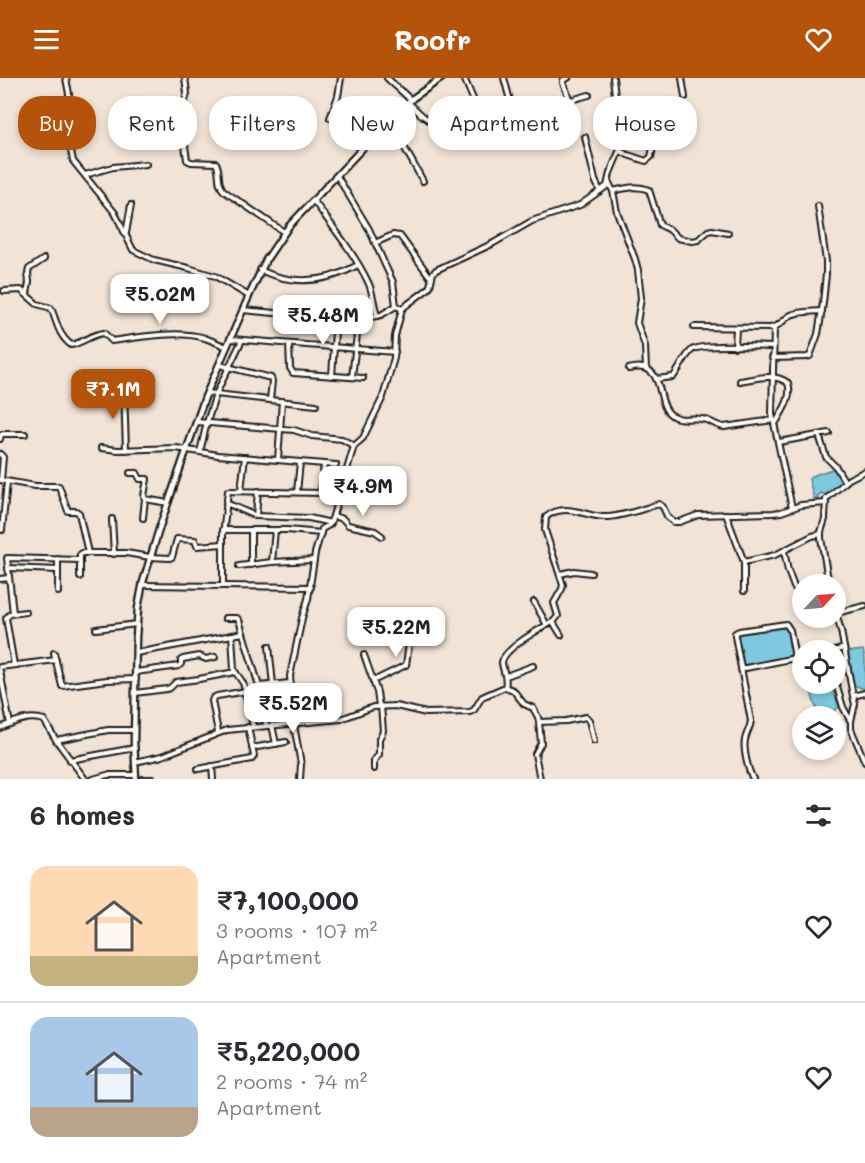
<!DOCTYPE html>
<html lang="en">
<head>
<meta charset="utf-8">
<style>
  :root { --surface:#fff; --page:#f7f7f7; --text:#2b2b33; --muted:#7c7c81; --line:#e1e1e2; --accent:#b45309 }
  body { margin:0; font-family:Mali,sans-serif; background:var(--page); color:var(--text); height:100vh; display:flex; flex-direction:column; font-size:22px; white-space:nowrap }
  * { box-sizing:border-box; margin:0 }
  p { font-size:20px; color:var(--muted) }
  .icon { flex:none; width:33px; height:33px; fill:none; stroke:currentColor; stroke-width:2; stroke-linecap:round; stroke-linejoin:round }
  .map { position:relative; height:701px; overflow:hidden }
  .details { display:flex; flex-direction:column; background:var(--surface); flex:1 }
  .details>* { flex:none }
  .banner { position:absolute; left:18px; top:18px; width:830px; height:54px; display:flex; gap:12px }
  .needle { width:39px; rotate:64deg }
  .controls { position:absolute; left:792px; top:496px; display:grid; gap:12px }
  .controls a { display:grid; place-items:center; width:54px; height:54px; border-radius:50%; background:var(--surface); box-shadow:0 3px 9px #0003; font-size:30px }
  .price { position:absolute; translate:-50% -51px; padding:0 14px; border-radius:12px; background:#fff; color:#222; font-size:20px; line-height:39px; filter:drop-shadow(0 2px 3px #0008) }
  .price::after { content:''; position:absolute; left:50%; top:36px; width:18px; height:14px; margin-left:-9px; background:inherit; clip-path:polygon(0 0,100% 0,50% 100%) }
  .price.current { background:var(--accent); color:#fff }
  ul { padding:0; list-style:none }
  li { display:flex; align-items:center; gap:18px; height:150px; padding:0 30px }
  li+li { border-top:2px solid var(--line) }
  li span { display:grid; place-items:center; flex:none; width:168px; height:120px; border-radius:18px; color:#555 }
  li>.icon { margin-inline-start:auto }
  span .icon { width:72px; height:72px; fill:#fffc; stroke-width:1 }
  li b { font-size:26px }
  h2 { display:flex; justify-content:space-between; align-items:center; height:72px; padding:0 30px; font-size:26px }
  .pill { padding:0 21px; border-radius:24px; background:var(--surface); box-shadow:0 3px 9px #0003; font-size:21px; line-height:54px }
  .pill.current { background:var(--accent); color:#fff }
  header { display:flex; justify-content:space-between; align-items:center; height:78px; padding:0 30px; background:var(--accent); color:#fff; font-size:27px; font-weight:800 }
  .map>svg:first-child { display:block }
  .water { fill:#7ec9de; stroke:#578490; stroke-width:1.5 }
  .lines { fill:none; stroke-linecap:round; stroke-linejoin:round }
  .street-casing { stroke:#1c1c1c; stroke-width:8 }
  .secondary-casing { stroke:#1c1c1c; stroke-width:9 }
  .street { stroke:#fdfcf7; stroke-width:4 }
  .secondary { stroke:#fdfcf7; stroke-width:4.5 }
</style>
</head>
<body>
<header><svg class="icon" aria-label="menu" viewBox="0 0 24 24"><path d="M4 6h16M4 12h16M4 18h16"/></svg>Roofr<svg class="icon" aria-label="heart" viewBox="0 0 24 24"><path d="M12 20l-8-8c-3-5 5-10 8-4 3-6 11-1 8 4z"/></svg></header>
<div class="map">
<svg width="865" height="701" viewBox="0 0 865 701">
  <rect width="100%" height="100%" fill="#f1e3d5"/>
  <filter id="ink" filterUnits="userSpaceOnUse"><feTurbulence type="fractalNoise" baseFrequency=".0167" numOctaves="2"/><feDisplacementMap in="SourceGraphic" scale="12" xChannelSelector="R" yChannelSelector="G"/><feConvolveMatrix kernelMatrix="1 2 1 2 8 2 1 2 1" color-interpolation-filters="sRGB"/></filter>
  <g filter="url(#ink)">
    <g class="water">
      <path d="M835,390L842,404L826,418L822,415L817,418L818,421H814L809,401L812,398Z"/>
      <path d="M773,548L786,549L792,578L744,587L737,554Z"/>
      <path d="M863,572L865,581V610L864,611L854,607L847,584L848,574Z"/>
      <path d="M818,606H830L839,629L826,639C815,636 814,622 810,611Z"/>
    </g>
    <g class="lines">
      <g class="street-casing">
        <g id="street">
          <path d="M66,0L69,16L66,47L73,83L115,135L133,172L154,182L188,190L215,198L249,218"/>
          <path d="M185,0L187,15L181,39L187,82L191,84L216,85C221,94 216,105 224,113L284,154"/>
          <path d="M387,0L411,22"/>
          <path d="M464,0L489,58"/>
          <path d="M504,0L512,30L516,37L589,17"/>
          <path d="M568,0L563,2V5L570,22"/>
          <path d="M682,0L685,19"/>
          <path d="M408,24C413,29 418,34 423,38C434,46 439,46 441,61"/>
          <path d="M617,35H642C653,47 655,64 651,79L646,83L628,77L620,73"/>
          <path d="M330,40L338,18L341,0"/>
          <path d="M389,42L423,103"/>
          <path d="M585,59L595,102L600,113"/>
          <path d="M85,97L113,89L146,86"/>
          <path d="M337,98L369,151L385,187L393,204L396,228"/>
          <path d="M609,105L613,113L617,134L635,181L638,192L641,220L637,245L645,268L646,291"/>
          <path d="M613,113C625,110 637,107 649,112L660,147L670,152L678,160L692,163L698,162L708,153L712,152L728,155"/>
          <path d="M313,122C332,148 355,176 369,206C373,216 374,227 377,238"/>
          <path d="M126,155L131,127"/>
          <path d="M375,165L393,157L400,158L431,200"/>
          <path d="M260,192C294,208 326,205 358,187"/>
          <path d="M4,213L21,212L37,226L51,230C57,244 58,257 71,267C83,265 91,256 104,255L112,263C139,259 178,252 205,260C213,263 220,266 227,269"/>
          <path d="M27,216L29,204L28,195L29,191L44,181"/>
          <path d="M243,232L296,237L367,240L381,237L396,228L402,231"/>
          <path d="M694,249L770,250C782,248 782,242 791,237C800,233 812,234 822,233"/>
          <path d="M774,250L772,336L792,430"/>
          <path d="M231,261L395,274"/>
          <path d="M289,266L290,290L293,295L363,300"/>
          <path d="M735,269L736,250"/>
          <path d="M772,280L807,279L810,278L818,256L823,225L826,196V183L818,128"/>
          <path d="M220,287L271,300L272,303L270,322"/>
          <path d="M629,291C633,290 638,289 643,290C664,294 657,326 670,336C679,344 692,339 702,341C710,342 716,348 724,349L773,342"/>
          <path d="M332,298L336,239"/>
          <path d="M352,299L359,240"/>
          <path d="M656,301L673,299C680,291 684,279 692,272C701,265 758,269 773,269"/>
          <path d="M740,303C755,301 774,294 788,305C793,319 782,334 775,346"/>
          <path d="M124,311L126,372"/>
          <path d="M207,315L316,327"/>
          <path d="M197,344L294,352L312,358L342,361L354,368"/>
          <path d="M819,357L826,379L836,389L845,404"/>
          <path d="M0,361L1,357L3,356H25"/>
          <path d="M779,364L829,355"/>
          <path d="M101,370L118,372L176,370L218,377L336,387"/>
          <path d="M200,374L207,344L216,316L242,262"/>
          <path d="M0,376L3,379L1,402"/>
          <path d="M278,382L282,323"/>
          <path d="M130,395H137L140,401H147L144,418L145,421L168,425"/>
          <path d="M0,402L35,408H59L68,433H76L79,435L88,475"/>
          <path d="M241,412L245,379"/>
          <path d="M297,414L300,384"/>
          <path d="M321,415L324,386"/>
          <path d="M226,425L256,438L309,440L331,445"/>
          <path d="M726,436L744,484V513"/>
          <path d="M256,438L258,413"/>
          <path d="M333,438L343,441L348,447L375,453L382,458"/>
          <path d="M143,440L145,421"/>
          <path d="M112,441L114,476"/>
          <path d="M2,452L7,404"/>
          <path d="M223,452H287L321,455"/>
          <path d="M784,473L788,493L794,509"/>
          <path d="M58,481V514"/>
          <path d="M272,484L275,452"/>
          <path d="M744,484L775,477L812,458L821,456"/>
          <path d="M251,487V452"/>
          <path d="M239,488L272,484L314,482"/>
          <path d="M8,490L58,492"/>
          <path d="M560,496L574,493L591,495"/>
          <path d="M80,499V477L82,475H126L150,479L170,480L172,479L177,461L195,462L197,468L223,466"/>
          <path d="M0,501L9,500"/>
          <path d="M142,507L311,509"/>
          <path d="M829,507L821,460V454L825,441L826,421L849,401L865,393"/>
          <path d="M223,508V457L228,413L321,415L339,418"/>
          <path d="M534,524L547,547"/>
          <path d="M13,535L7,480L80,482"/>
          <path d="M836,535L841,553L853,618L855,626L851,643V651L865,684"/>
          <path d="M836,535L865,528"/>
          <path d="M225,540H237L239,542L262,618L266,647"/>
          <path d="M553,544L561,557"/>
          <path d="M96,551L137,546"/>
          <path d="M232,557L234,592L243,605L246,615"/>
          <path d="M269,568L273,607"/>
          <path d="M834,573L841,571"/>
          <path d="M54,575L62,608L107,602L136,601"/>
          <path d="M136,575L243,555"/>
          <path d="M364,577L377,614L379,628"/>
          <path d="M14,587L6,540L10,536L26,534"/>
          <path d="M0,589L56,582"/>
          <path d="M741,591L795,580"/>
          <path d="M0,593L10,646"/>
          <path d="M136,594L179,588L181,586V582L183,581L199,578L206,581L215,579"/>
          <path d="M506,598L533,588"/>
          <path d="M373,603L406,587L411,551"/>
          <path d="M836,606L843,629L850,642"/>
          <path d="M259,608L290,605"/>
          <path d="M505,609L513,612L524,626L533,630L538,639L539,644L541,665L535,676L540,701"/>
          <path d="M135,615L167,611L170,610L176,604L199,601L235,594"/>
          <path d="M853,618L865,615"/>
          <path d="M539,644L566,643L586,639L589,642L594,663"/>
          <path d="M272,647L276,666"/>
          <path d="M0,650C14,644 28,637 44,642L56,662L85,701"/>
          <path d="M218,654L212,623L213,620L217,618L241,614H244L246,618L253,648"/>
          <path d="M56,662L108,652H134"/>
          <path d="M252,670L286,664"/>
          <path d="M70,682L134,670"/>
          <path d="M135,684L162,678L227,652L341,641L373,629L396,628L426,635L470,634L474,632L482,619L505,609C508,600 503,594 502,585C502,571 543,549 554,543L558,538L554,525L562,511L563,507L545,452L546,439C566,423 587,440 607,439C625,438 642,431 659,426L663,429L668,440L674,444H679L698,437L773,435L781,434L801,427L826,425"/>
          <path d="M212,688L213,701"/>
          <path d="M198,691L252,681L254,678L248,649"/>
          <path d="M374,691V682L379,677V661L383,653L381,628"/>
          <path d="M93,701L107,697H136"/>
          <path d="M143,701H153"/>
          <path d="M300,701L301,686L295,653L290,598L302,540L308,521L315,475L322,451L329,447L332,441L354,368L363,360L383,319L394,280L395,258L402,231L408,226L428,211L430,208L433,195L436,192L492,166L532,143L580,127L607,108L610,95L621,69L613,0"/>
          <path d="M753,701C748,692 743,672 745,662C746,655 750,651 751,643L735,558V555L739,553L786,546L790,552L795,580L802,579"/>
        </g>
      </g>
      <g class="secondary-casing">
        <path id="secondary" d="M136,701L134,663L136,559L138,530L143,504L160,448L205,319L249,218L266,182L289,148L392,39L413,20L442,0"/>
      </g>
      <use href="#street" class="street"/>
      <use href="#secondary" class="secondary"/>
    </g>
  </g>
</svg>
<div class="controls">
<a><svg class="needle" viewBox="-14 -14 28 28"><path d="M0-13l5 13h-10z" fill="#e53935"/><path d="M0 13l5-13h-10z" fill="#7c7c81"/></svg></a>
<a><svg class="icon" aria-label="locate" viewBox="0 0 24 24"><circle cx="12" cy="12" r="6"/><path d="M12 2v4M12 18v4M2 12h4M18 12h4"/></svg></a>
<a><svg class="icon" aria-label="layers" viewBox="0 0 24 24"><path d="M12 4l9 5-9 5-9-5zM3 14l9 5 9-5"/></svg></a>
</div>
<b class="price" style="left:160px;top:247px">₹5.02M</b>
<b class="price" style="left:323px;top:268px">₹5.48M</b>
<b class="price current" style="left:113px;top:342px">₹7.1M</b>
<b class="price" style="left:363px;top:439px">₹4.9M</b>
<b class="price" style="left:396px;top:580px">₹5.22M</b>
<b class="price" style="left:293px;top:656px">₹5.52M</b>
<div class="banner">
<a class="pill current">Buy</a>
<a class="pill">Rent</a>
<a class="pill">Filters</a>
<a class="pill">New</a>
<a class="pill">Apartment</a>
<a class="pill">House</a>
</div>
</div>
<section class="details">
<h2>6 homes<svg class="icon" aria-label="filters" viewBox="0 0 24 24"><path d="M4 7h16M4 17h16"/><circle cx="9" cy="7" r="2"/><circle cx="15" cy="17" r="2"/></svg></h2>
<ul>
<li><span style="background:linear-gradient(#ffd9b3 75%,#c2b280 0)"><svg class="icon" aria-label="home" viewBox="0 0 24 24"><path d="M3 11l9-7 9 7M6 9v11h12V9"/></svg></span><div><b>₹7,100,000</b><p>3 rooms · 107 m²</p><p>Apartment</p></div><svg class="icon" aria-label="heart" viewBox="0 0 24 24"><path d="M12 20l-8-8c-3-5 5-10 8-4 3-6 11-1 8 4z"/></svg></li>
<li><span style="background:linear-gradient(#a9c7e8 75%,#b9a48a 0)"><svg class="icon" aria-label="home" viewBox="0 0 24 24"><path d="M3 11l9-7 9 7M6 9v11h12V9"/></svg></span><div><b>₹5,220,000</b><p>2 rooms · 74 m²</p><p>Apartment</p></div><svg class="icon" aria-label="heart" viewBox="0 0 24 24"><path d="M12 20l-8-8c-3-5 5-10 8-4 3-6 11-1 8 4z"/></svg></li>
</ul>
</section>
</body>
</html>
